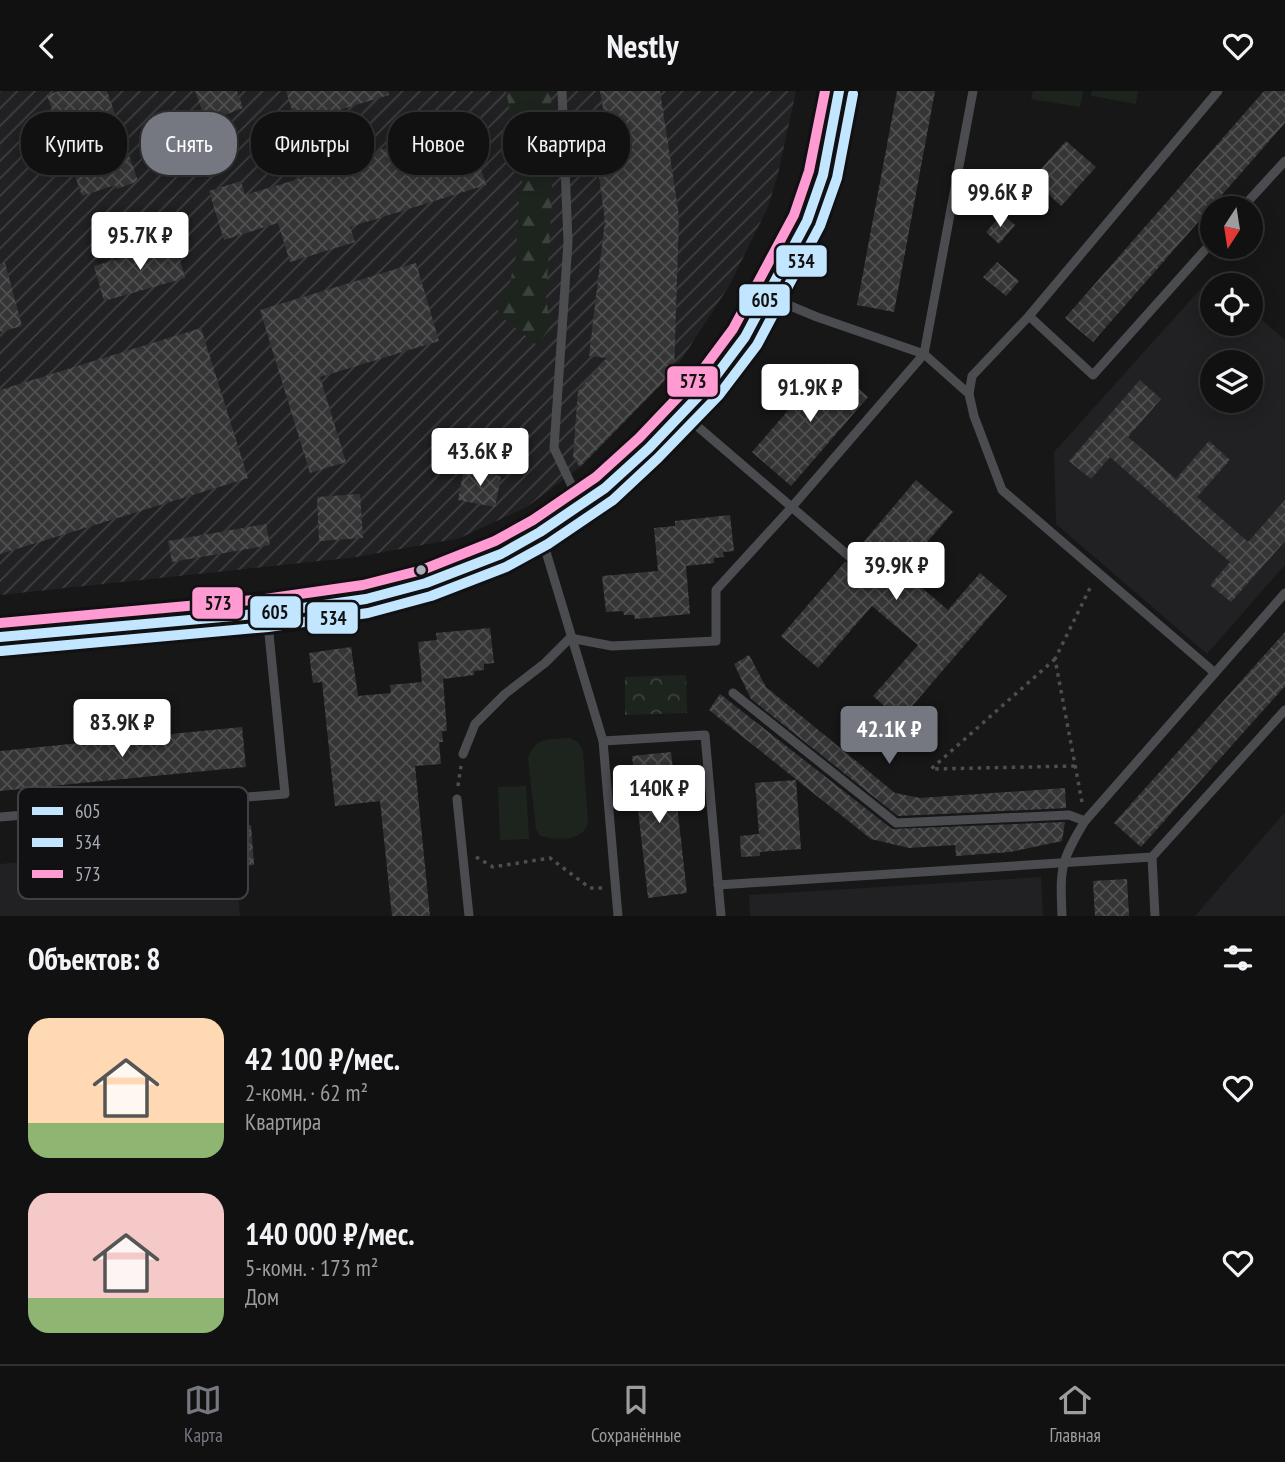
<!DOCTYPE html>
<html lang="ru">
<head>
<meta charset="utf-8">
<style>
  :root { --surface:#111; --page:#1a1a1a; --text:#f1f3f6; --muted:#9c9d9f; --line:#303131; --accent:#757880 }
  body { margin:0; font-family:"PT Sans Narrow",sans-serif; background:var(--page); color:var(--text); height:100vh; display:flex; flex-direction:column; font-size:26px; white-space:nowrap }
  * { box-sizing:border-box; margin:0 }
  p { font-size:23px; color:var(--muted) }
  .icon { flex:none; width:38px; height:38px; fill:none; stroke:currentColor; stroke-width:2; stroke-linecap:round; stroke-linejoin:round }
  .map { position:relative; height:825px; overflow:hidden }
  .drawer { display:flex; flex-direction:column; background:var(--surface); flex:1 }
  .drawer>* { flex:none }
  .guide { position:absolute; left:21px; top:21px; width:700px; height:63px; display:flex; gap:14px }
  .needle { width:46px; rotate:192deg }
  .buttons { position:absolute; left:1200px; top:105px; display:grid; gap:14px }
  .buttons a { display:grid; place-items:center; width:63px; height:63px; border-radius:50%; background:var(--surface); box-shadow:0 4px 18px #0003,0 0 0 2px var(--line); font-size:35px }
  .price { position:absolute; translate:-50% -60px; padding:0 16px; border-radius:7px; background:#fff; color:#222; font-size:23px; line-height:46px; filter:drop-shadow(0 2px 4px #0008) }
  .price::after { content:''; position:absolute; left:50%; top:42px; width:21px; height:16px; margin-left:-10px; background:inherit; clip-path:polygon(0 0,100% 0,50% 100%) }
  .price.selected { background:var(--accent); color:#fff }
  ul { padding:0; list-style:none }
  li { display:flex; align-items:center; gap:21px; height:175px; padding:0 28px }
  li span { display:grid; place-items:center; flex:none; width:196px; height:140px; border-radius:21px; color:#555 }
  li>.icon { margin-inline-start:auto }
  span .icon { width:84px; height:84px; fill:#fffc; stroke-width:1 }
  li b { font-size:30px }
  h2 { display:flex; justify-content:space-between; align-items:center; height:84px; padding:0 28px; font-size:30px }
  .tag { padding:0 24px; border-radius:28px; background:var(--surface); box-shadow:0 4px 18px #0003,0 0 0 2px var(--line); font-size:24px; line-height:63px }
  .tag.selected { background:var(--accent); color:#fff }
  header { display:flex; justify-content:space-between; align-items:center; height:91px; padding:0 28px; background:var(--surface); font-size:32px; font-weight:800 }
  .dock { display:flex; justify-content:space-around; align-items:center; height:98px; border-top:2px solid var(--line); background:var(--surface); font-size:19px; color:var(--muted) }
  .dock a { display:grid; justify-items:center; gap:4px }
  .dock .selected { color:var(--accent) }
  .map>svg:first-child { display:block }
  .built { fill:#212123; fill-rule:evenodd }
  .industrial { fill:url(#industrial-furrows) }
  .grass { fill:#1d241e }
  .forest { fill:url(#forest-firs) }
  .park { fill:url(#park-crowns) }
  .building { fill:url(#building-cross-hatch) }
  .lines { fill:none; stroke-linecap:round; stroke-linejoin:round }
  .path { stroke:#4d4e52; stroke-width:3.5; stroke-dasharray:3.5 5; stroke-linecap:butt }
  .lane { stroke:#4b4c50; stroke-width:9 }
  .secondary { stroke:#4a4a4e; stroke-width:24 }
  .bus-1-casing { stroke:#111113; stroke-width:16 }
  .bus-2-casing { stroke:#111113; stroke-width:16 }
  .bus-3-casing { stroke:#111113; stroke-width:16 }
  .bus-1 { stroke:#c2e6ff; stroke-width:10 }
  .bus-2 { stroke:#c2e6ff; stroke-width:10 }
  .bus-3 { stroke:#ff9ad2; stroke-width:10 }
  .bus-dot { fill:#a8adb8; stroke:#111113; stroke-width:2.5 }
  .key { fill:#111113; stroke:#3e4045; stroke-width:2 }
  .key-label { font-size:19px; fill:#a8adb8 }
  .line-badge { stroke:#111113; stroke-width:2.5 }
  .pale-badge-label { font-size:19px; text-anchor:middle; font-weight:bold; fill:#111 }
</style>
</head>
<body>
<header><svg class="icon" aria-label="back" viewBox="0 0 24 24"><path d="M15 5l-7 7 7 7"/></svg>Nestly<svg class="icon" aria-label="heart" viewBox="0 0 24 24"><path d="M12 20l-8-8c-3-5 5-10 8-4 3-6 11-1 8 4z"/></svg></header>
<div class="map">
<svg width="1285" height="825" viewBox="0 0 1285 825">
  <defs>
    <pattern id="industrial-furrows" width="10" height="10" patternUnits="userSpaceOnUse" patternTransform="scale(1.75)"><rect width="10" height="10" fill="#212123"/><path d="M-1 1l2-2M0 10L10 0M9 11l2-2" fill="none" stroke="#3e3f41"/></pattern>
    <pattern id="forest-firs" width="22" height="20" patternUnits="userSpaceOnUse" patternTransform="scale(1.75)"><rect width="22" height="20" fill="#1d241e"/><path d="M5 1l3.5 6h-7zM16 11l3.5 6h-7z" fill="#3b413d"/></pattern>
    <pattern id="park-crowns" width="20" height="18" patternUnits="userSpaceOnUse" patternTransform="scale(1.75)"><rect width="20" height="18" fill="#1d241e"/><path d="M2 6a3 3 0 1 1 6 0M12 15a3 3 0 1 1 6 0" fill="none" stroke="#3b413d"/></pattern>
    <pattern id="building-cross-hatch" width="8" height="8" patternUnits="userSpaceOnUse" patternTransform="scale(1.75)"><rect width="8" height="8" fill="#353536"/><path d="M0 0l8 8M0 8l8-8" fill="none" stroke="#4f5051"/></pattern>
  </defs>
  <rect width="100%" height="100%" fill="#171717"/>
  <g class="built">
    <path d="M1213,184L1224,194H1213V233H1251V219L1285,249V474L1207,563L1056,433L1054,361ZM1213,271H1251V310H1213Z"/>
    <path d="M1285,721V825H1195Z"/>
    <path d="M194,755L197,786L236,782L240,825H0V773Z"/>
    <path d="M1041,786L1043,825H750L749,804Z"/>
  </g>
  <path class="industrial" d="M0,0H796L778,83L768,116L729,195L674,280L580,376L527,416L460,447L357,466L0,504Z"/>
  <g class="grass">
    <path d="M1033,0H1083L1080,16L1031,8Z"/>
    <path d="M1092,0H1138L1136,13L1091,5Z"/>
    <path d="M569,647L578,651L583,660L588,732C583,751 557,749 540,745L536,738L528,668C535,645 548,649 569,647Z"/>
    <path d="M526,695L529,748L500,749L498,696Z"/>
  </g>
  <path class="forest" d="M506,0H551L552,109L546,205L550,236L537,254L502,226L496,217L509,196L516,165L519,108L523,85Z"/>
  <path class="park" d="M686,584L687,622L625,624V586Z"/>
  <g class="building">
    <path d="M59,0H107L138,90L117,98L115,94L82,105L47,4Z"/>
    <path d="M195,0H237L243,17L206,31Z"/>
    <path d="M286,0H388L389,4L296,32Z"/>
    <path d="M600,0H660L679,125L674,280L580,376L573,366L578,300L607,267L589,265L605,130L593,40L606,35Z"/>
    <path d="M897,0H935L894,221L857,214Z"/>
    <path d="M1264,0H1285V32L1093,251L1065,227Z"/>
    <path d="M467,32L486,94L350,136L355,151L290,171L278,132L224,149L209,100L241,90L245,104L332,78L331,74Z"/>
    <path d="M1066,50L1096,76L1061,115L1032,88Z"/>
    <path d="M1002,123L1015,134L999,153L986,141Z"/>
    <path d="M175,151L185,187L104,210L94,175Z"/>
    <path d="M997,171L1019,190L1006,205L983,186Z"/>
    <path d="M5,172L22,235L0,241V173Z"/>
    <path d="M416,172L439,250L320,286L346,371L310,382L260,219Z"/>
    <path d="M201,237L248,387L0,463V299Z"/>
    <path d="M829,272L868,306L791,395L752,361Z"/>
    <path d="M1140,289L1161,308L1128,346L1176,388L1209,350L1230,369L1197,406L1248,451L1285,409V450L1231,511L1210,494L1230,471L1110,366L1091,388L1069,370Z"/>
    <path d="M464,378L501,385L495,416L458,409Z"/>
    <path d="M916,389L953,421L902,480L948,519L980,482L1007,505L900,629L873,605L918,554L872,515L818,577L781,545L845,471L849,473L855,471L857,467L855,461Z"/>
    <path d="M360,403L363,447L319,450L317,406Z"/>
    <path d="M730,424L734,460L723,461L724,466L714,467V472L686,475L690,523L635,528L634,524H624L623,520L606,521L602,485L658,480L654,437L675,435V430Z"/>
    <path d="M266,433L270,454L172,471L168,450Z"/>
    <path d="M490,537L494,572L484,573V579L474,580V584L443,588L447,640H442L443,651H439L441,673L415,675L430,825H392L380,710L335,715L322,591L313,592L309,562L351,556L358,605L391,602L390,594L422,591L418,551L437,549L436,542Z"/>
    <path d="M1285,541V595L1141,756L1114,732Z"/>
    <path d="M749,564L766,596L895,702L920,707L1065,697L1066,717L898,725L751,608L734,573Z"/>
    <path d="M720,603L892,738L1065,731L1062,750L1010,761L956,765L955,754L909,757L871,748L709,619Z"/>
    <path d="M242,636L246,676L0,700V660Z"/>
    <path d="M671,661L687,802L648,807L632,665Z"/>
    <path d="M796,689L801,758L760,761V765L741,766L740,745L759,743L755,692Z"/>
    <path d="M251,734L254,774L205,779L202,738Z"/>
    <path d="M1127,788L1129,825H1095L1093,790Z"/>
  </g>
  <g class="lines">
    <g class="path">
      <path d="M1055,568L931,678L1075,675"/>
      <path d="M458,695L461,675"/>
      <path d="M1082,711L1055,568L1092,493"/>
      <path d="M476,766L493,776L550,767L590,797H602"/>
    </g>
    <g class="lane">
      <path d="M562,0L568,151L554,357L580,412"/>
      <path d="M1242,117L1285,70"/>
      <path d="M769,206L817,226L924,263L969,303"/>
      <path d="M1029,225L1093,284L1213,150"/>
      <path d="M683,323L850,466"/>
      <path d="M540,441L603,650L618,825"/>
      <path d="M1215,582L1002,399L974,325L969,303L972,285L1029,225L1218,0"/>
      <path d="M733,602L896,732L1069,724L1085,730"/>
      <path d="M603,650L705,644L721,825"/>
      <path d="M463,663L475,633L505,603L545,572L570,547L612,555L716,550V499L791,417L924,263L973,0"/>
      <path d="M457,708L469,825"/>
      <path d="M0,726L285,703L267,523"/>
      <path d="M718,794L1152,766"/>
      <path d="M1062,825C1060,777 1060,771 1085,730L1285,502"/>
      <path d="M1155,825L1152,766L1285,619"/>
    </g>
    <path class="secondary" d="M0,546L267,522L366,508L426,492L501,463L540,441L605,397L649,357L709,294L745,246L807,130L823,84L839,0"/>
    <g class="bus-1-casing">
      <path id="bus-1" d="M0,546L267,522L366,508L426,492L501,463L540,441L605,397L649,357L709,294L745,246L807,130L823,84L839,0"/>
    </g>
    <g class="bus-2-casing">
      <path id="bus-2" d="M1,560L268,536L368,522L431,505L506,476L548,453L613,409L658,367L719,304L757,254L820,135L837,87L853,3"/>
    </g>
    <g class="bus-3-casing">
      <path id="bus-3" d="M0,532L265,508L363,494L422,479L495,450L533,429L596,386L639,347L698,285L733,238L794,124L809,80L825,0"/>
    </g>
    <use href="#bus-1" class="bus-1"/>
    <use href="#bus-2" class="bus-2"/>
    <use href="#bus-3" class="bus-3"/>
  </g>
  <circle class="bus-dot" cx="421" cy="479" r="6"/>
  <rect x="18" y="696" width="230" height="112" rx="10" class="key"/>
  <rect x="32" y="716" width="31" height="8" fill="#c2e6ff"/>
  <rect x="32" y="747" width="31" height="9" fill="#c2e6ff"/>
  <rect x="32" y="779" width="31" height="8" fill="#ff9ad2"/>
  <g class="key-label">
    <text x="75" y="727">605</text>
    <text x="75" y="758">534</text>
    <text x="75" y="790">573</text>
  </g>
  <g class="line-badge">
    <rect x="775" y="153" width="53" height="34" rx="7" fill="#c2e6ff"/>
    <rect x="738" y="192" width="53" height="34" rx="7" fill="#c2e6ff"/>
    <rect x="666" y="274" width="53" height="33" rx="7" fill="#ff9ad2"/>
    <rect x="191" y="495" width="53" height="34" rx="7" fill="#ff9ad2"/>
    <rect x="249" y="504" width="53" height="34" rx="7" fill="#c2e6ff"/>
    <rect x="306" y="510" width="53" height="34" rx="7" fill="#c2e6ff"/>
  </g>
  <g class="pale-badge-label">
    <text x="801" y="177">534</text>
    <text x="765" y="216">605</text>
    <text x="693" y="297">573</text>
    <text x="218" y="519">573</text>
    <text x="275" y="528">605</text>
    <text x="333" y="534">534</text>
  </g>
</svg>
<div class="buttons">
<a><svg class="needle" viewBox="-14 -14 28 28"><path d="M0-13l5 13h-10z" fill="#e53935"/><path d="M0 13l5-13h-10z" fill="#9c9d9f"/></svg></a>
<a><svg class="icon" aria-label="locate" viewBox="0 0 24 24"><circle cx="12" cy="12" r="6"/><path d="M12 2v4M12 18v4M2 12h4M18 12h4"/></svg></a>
<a><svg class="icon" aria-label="layers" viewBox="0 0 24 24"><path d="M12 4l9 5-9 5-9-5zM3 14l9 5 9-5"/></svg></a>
</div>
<b class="price" style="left:1000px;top:138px">99.6K ₽</b>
<b class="price" style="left:140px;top:181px">95.7K ₽</b>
<b class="price" style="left:810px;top:333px">91.9K ₽</b>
<b class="price" style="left:480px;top:397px">43.6K ₽</b>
<b class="price" style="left:896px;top:511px">39.9K ₽</b>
<b class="price" style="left:122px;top:668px">83.9K ₽</b>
<b class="price selected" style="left:889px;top:675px">42.1K ₽</b>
<b class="price" style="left:659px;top:734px">140K ₽</b>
<div class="guide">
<a class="tag">Купить</a>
<a class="tag selected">Снять</a>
<a class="tag">Фильтры</a>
<a class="tag">Новое</a>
<a class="tag">Квартира</a>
</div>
</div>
<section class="drawer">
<h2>Объектов: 8<svg class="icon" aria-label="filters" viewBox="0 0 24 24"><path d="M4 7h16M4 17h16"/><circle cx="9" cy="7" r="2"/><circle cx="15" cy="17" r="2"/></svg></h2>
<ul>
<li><span style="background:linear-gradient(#ffd9b3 75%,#8fb573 0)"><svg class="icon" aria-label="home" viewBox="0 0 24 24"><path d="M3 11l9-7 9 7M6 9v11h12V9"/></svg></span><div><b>42 100 ₽/мес.</b><p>2-комн. · 62 m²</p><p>Квартира</p></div><svg class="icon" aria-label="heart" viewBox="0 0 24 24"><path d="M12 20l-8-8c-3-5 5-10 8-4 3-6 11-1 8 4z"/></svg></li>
<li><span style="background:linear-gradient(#f6c9c9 75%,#8fb573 0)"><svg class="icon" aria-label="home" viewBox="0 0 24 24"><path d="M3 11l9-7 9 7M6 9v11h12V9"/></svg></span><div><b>140 000 ₽/мес.</b><p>5-комн. · 173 m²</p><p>Дом</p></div><svg class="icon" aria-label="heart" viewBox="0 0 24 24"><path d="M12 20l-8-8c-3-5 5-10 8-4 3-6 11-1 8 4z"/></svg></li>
</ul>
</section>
<nav class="dock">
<a class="selected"><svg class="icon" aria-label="map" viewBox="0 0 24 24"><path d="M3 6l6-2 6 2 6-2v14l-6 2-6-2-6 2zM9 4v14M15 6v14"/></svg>Карта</a>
<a><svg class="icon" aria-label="saved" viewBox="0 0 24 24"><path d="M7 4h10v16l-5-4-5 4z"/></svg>Сохранённые</a>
<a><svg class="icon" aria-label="home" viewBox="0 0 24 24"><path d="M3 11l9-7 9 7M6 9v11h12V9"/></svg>Главная</a>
</nav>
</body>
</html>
